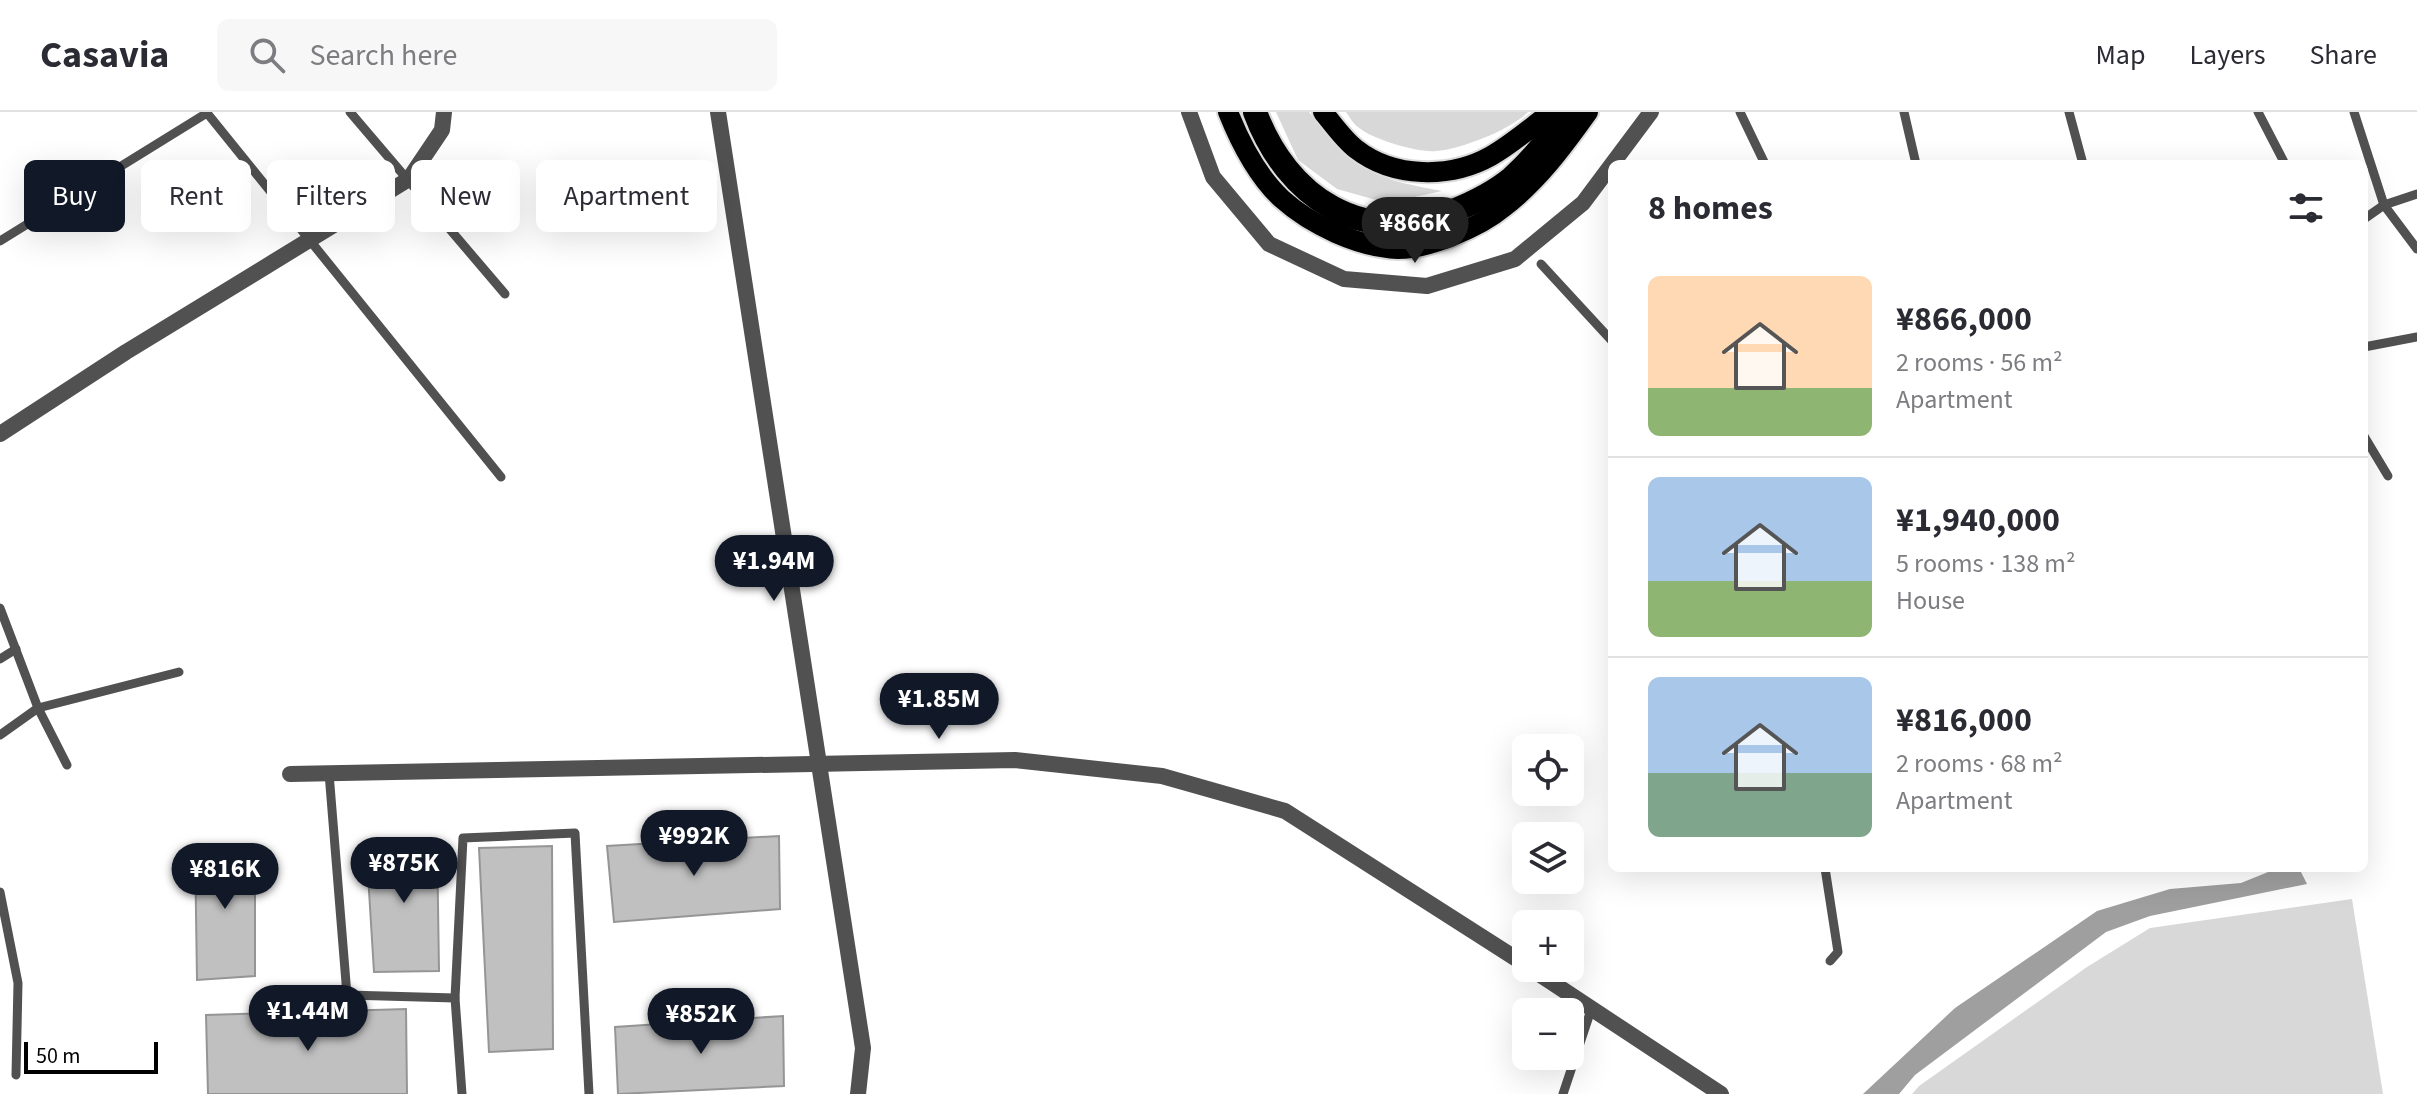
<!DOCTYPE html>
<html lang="en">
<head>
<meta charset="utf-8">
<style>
  :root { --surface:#fff; --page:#f7f7f7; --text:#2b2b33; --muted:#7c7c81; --line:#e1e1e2; --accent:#111827 }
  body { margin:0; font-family:"Source Sans 3",sans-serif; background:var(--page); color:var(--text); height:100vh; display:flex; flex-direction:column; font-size:30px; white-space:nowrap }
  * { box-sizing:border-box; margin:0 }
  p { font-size:26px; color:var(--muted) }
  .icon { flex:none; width:44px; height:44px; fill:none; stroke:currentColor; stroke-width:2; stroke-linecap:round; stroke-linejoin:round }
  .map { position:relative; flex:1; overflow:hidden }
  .side { position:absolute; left:1608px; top:48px; width:760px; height:712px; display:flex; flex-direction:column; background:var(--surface); border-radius:12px; box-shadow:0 8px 32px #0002 }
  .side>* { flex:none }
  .guide { position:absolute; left:24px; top:48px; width:760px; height:72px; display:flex; gap:16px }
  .tools { position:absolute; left:1512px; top:622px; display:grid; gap:16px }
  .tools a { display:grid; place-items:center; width:72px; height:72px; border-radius:12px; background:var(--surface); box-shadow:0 8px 32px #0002; font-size:40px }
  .scale { position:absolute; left:24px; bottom:20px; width:134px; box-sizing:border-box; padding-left:8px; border:4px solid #000; border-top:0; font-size:22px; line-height:28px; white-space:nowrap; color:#000; -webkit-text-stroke:6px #fff; paint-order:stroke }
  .price { position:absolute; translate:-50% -68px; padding:0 18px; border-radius:28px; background:var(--accent); color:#fff; font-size:26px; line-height:52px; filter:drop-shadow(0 2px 4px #0008) }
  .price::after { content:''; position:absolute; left:50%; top:48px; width:24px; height:18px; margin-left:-12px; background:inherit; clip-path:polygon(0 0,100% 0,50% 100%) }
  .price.selected { background:#222; color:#fff }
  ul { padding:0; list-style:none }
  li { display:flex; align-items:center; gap:24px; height:200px; padding:0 40px }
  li+li { border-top:2px solid var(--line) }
  li span { display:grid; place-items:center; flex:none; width:224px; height:160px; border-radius:12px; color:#555 }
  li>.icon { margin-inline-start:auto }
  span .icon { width:96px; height:96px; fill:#fffc; stroke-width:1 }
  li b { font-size:34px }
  h2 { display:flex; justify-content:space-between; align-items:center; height:96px; padding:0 40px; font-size:34px }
  .tag { padding:0 28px; border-radius:12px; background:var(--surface); box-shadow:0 8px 32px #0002; font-size:28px; line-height:72px }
  .tag.selected { background:var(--accent); color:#fff }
  header { display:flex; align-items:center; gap:48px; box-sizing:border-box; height:112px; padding:0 40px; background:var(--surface); border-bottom:2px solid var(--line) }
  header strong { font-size:38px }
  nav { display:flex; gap:44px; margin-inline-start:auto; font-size:28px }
  .search { width:560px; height:72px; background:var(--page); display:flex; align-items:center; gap:20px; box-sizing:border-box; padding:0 28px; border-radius:12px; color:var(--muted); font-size:30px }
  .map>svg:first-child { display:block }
  .green { fill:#d8d8d8 }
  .water { fill:#9f9f9f }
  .building { fill:#c0c0c0; stroke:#959595; stroke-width:2 }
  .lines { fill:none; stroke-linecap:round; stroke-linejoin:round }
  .primary-casing { stroke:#dbdbdb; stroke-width:24 }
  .motorway-casing { stroke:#dbdbdb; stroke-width:28 }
  .service { stroke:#515151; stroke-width:9 }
  .minor { stroke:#515151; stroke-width:16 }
  .primary { stroke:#000; stroke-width:20 }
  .motorway { stroke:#000; stroke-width:24 }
</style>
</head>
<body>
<header>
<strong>Casavia</strong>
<div class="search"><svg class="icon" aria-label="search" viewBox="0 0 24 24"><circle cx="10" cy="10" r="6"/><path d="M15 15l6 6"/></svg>Search here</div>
<nav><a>Map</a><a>Layers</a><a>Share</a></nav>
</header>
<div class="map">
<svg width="2417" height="982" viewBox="0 0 2417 982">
  <rect width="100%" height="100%" fill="#fff"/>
  <g class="green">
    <path d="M1276,0H1309C1353,59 1372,66 1442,79L1387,91L1337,77L1298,48Z"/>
    <path d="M1346,0H1528C1510,18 1461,37 1436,39C1418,41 1371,27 1358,15C1353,12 1350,5 1346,0Z"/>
    <path d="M2352,787L2383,982H1912L1919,974L2087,855L2150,816Z"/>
  </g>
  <path class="water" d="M2278,756H2299L2307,772L2150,804L2106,820L1915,963L1899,982H1863L1955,896L2097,799L2170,777L2241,771Z"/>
  <g class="building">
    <path d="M779,724L780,797L614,810L607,734Z"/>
    <path d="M437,728L439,859L374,860L366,730Z"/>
    <path d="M255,733V864L197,868L195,734Z"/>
    <path d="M552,734L553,937L489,940L479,736Z"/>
    <path d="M406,897L407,982H208L206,903Z"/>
    <path d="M783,904L784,974L618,982L615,915Z"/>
  </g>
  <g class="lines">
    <g class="primary-casing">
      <g id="primary">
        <path d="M1228,0C1240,30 1258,65 1282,87C1311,113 1358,135 1398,137C1429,137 1480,115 1504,95C1538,69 1563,35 1588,0"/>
        <path d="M1323,0C1333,12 1344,28 1356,37C1393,66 1450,67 1491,44C1512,32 1532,15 1551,0"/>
      </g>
    </g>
    <g class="motorway-casing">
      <path id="motorway" d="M1255,0C1287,86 1363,136 1453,99C1473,91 1495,80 1512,66C1533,47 1552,23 1567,0"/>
    </g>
    <g class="service">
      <path d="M350,0L505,182"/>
      <path d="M1740,0L1765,52"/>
      <path d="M1904,0L1916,52"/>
      <path d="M2069,0L2083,52"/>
      <path d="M2258,0L2285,52"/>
      <path d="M2354,0L2384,93L2417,137"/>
      <path d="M2364,107L2384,93L2417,82"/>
      <path d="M0,129L207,1L501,365"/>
      <path d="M1541,152L1612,229"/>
      <path d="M2364,235L2417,225"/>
      <path d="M2364,324L2388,364"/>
      <path d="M0,496L38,596L67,653"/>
      <path d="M0,547L16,537"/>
      <path d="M0,623L38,596L179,560"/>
      <path d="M329,661L347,883"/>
      <path d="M1825,756L1838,840L1830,849"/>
      <path d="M0,780L18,871L16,963"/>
      <path d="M278,887L347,883L455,886"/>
      <path d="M462,982L455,886L463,726L575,721L589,982"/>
      <path d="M1563,982L1592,895"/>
    </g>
    <g class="minor">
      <path d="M718,0L863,936L858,982"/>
      <path d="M1189,0L1213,65L1269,132L1344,167L1427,174L1515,147L1583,91L1651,0"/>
      <path d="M0,322L126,240L409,67L442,18L444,0"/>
      <path d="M290,662L1015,648L1162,664L1285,699L1526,853"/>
      <path d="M1530,856L1721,982"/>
    </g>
    <use href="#primary" class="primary"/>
    <use href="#motorway" class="motorway"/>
  </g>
</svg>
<div class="tools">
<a><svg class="icon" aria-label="locate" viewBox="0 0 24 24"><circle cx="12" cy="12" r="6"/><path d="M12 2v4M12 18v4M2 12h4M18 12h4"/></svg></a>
<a><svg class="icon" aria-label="layers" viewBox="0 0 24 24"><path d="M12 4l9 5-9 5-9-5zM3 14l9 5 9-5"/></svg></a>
<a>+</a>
<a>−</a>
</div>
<div class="scale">50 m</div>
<b class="price selected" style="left:1415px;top:153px">¥866K</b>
<b class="price" style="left:774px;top:491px">¥1.94M</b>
<b class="price" style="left:939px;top:629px">¥1.85M</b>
<b class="price" style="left:694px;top:766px">¥992K</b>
<b class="price" style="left:404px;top:793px">¥875K</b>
<b class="price" style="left:225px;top:799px">¥816K</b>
<b class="price" style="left:308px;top:941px">¥1.44M</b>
<b class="price" style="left:701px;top:944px">¥852K</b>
<div class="guide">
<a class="tag selected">Buy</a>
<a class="tag">Rent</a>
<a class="tag">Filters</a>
<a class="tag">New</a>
<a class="tag">Apartment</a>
</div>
<section class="side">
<h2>8 homes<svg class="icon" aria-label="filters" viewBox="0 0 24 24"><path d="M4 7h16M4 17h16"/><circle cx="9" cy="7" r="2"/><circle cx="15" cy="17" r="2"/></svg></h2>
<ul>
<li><span style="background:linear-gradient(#ffd9b3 70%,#8fb573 0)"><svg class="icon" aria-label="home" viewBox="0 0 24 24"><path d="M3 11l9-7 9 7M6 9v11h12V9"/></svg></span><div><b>¥866,000</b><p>2 rooms · 56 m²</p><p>Apartment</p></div></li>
<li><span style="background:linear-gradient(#a9c7e8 65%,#8fb573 0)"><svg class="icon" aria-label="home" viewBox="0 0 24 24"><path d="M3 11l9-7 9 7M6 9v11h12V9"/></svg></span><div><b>¥1,940,000</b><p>5 rooms · 138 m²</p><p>House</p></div></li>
<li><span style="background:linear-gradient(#a9c7e8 60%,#7fa58c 0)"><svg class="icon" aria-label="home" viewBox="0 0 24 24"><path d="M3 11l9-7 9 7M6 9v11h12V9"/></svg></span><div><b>¥816,000</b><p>2 rooms · 68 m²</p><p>Apartment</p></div></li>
</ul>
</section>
</div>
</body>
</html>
